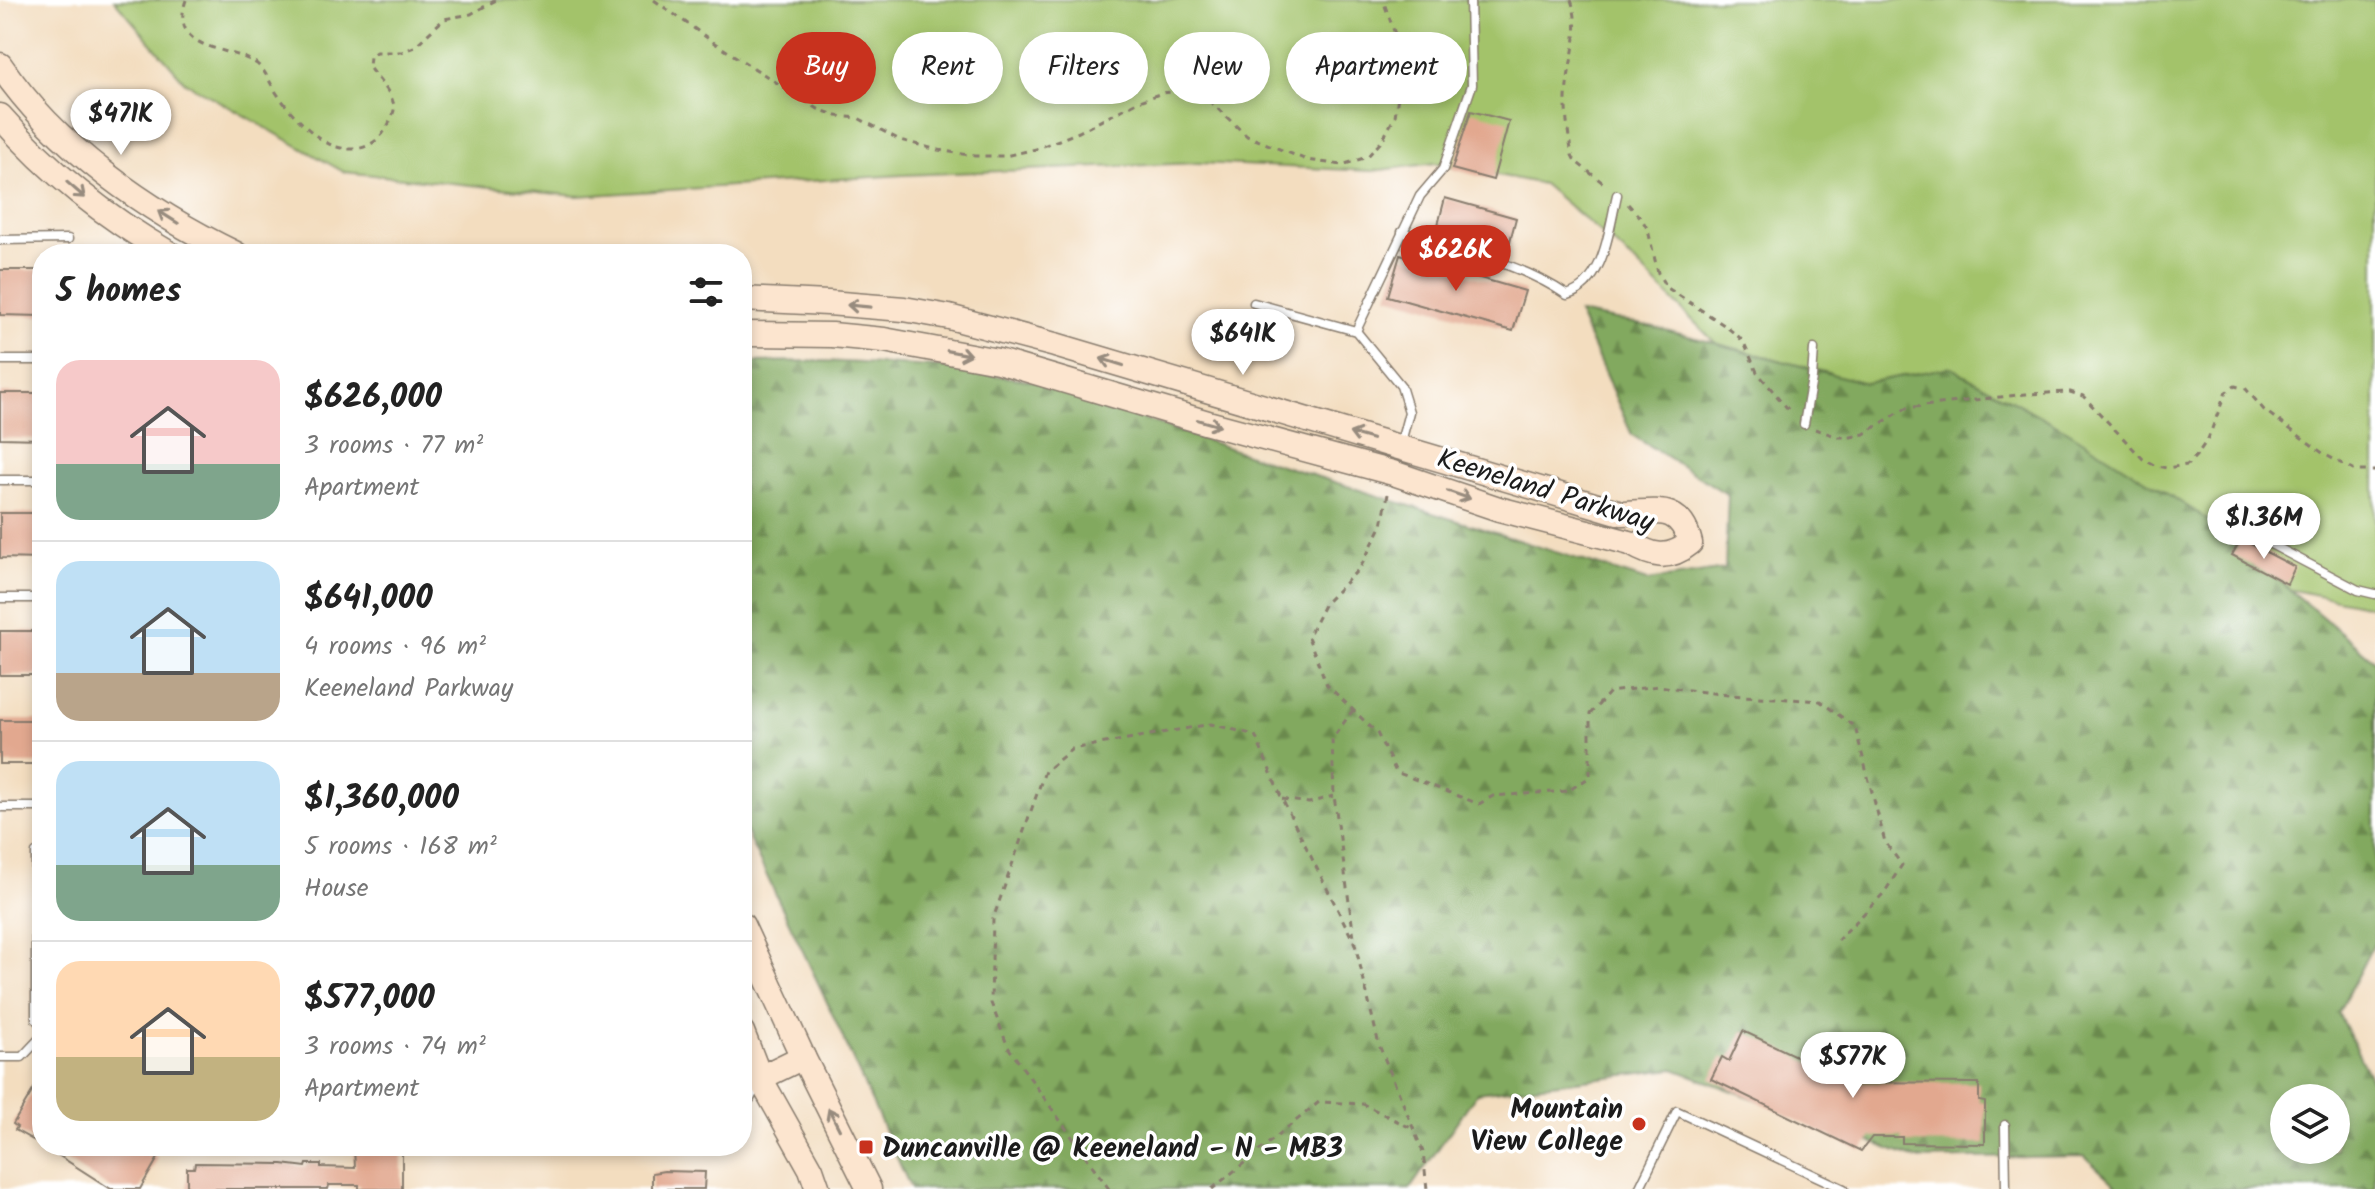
<!DOCTYPE html>
<html lang="en">
<head>
<meta charset="utf-8">
<style>
  :root { --surface:#fff; --page:#f2f2f2; --text:#222; --muted:#767676; --line:#e0e0e0; --accent:#c8321e }
  body { margin:0; font-family:Kalam,sans-serif; background:var(--page); color:var(--text); height:100vh; display:flex; flex-direction:column; font-size:30px; white-space:nowrap }
  * { box-sizing:border-box; margin:0 }
  p { font-size:26px; color:var(--muted) }
  .icon { flex:none; width:44px; height:44px; fill:none; stroke:currentColor; stroke-width:2; stroke-linecap:round; stroke-linejoin:round }
  .map { position:relative; flex:1; overflow:hidden }
  .drawer { position:absolute; left:32px; top:244px; width:720px; height:912px; display:flex; flex-direction:column; background:var(--surface); border-radius:32px; box-shadow:0 4px 12px #0003 }
  .drawer>* { flex:none }
  .hud { position:absolute; left:776px; top:32px; width:760px; height:72px; display:flex; gap:16px }
  .controls { position:absolute; left:2270px; top:1084px; display:grid; gap:16px }
  .controls a { display:grid; place-items:center; width:80px; height:80px; border-radius:50%; background:var(--surface); box-shadow:0 4px 12px #0003; font-size:40px }
  .price { position:absolute; translate:-50% -68px; padding:0 18px; border-radius:28px; background:#fff; color:#222; font-size:26px; line-height:52px; filter:drop-shadow(0 2px 4px #0008) }
  .price::after { content:''; position:absolute; left:50%; top:48px; width:24px; height:18px; margin-left:-12px; background:inherit; clip-path:polygon(0 0,100% 0,50% 100%) }
  .price.current { background:var(--accent); color:#fff }
  ul { padding:0; list-style:none }
  li { display:flex; align-items:center; gap:24px; height:200px; padding:0 24px }
  li+li { border-top:2px solid var(--line) }
  li span { display:grid; place-items:center; flex:none; width:224px; height:160px; border-radius:24px; color:#555 }
  li>.icon { margin-inline-start:auto }
  span .icon { width:96px; height:96px; fill:#fffc; stroke-width:1 }
  li b { font-size:34px }
  h2 { display:flex; justify-content:space-between; align-items:center; height:96px; padding:0 24px; font-size:34px }
  .pill { padding:0 28px; border-radius:36px; background:var(--surface); box-shadow:0 4px 12px #0003; font-size:28px; line-height:72px }
  .pill.current { background:var(--accent); color:#fff }
  .map>svg:first-child { display:block }
  .green { fill:#a3c36b; stroke:#607044; stroke-width:2 }
  .forest { fill:url(#forest-firs); stroke:#4f623e; stroke-width:2; fill-rule:evenodd }
  .building { fill:#e2a88f }
  .lines { fill:none; stroke-linecap:round; stroke-linejoin:round }
  .lane-casing { stroke:#887c6e; stroke-width:11 }
  .secondary-casing { stroke:#887c6e; stroke-width:27 }
  .path { stroke:#887c6e; stroke-width:3; stroke-dasharray:6 6; stroke-linecap:butt }
  .lane { stroke:#fff; stroke-width:8 }
  .secondary { stroke:#fce5cf; stroke-width:24 }
  .oneway { stroke:#978b7e }
  .poi-dot { fill:#c8321e; stroke:#fff; stroke-width:3 }
  .labels { text-anchor:middle; stroke-width:7; stroke-linejoin:round; paint-order:stroke }
  .street-label { font-size:28px; fill:#1c1c1c; stroke:#fff }
  .poi-label { font-size:28px; font-weight:bold; fill:#1c1c1c; stroke:#fff; text-anchor:end }
</style>
</head>
<body>
<div class="map">
<svg width="2375" height="1189" viewBox="0 0 2375 1189">
  <defs>
    <pattern id="forest-firs" width="22" height="20" patternUnits="userSpaceOnUse" patternTransform="scale(2)"><rect width="22" height="20" fill="#82a95f"/><path d="M5 1l3.5 6h-7zM16 11l3.5 6h-7z" fill="#6a894e"/></pattern>
  </defs>
  <rect width="100%" height="100%" fill="#fff"/>
  <filter id="ink" filterUnits="userSpaceOnUse"><feTurbulence type="fractalNoise" baseFrequency=".0125" numOctaves="2"/><feDisplacementMap in="SourceGraphic" scale="16" xChannelSelector="R" yChannelSelector="G"/><feConvolveMatrix kernelMatrix="1 2 1 2 8 2 1 2 1" color-interpolation-filters="sRGB"/></filter>
  <filter id="wash" filterUnits="userSpaceOnUse"><feTurbulence type="fractalNoise" baseFrequency=".006" numOctaves="4" result="noise"/><feDisplacementMap in="SourceGraphic" scale="32" xChannelSelector="R" yChannelSelector="G"/><feGaussianBlur stdDeviation="1.8" result="paint"/><feColorMatrix in="noise" values="0 0 0 0 0 0 0 0 0 0 0 0 0 0 0 0 0 1.4 0 .05"/><feComposite in="paint" operator="in"/></filter>
  <g filter="url(#wash)">
    <rect width="100%" height="100%" fill="#f3ddbf"/>
    <path class="green" d="M114,0H2375V607L2250,581L1807,434L1626,254L1543,184L1436,163L1372,171L1199,163L903,175L577,196L344,172L185,82Z"/>
    <path class="forest" d="M1578,313L1654,327L1866,383L1950,367L2068,431L2201,515L2375,661V941L2338,1013L2375,1087V1189H2120L2084,1156L1916,1159L1674,1069L1477,1093L1410,1189H911L821,989L742,824V362L824,361L938,367L1034,381L1243,453L1647,581L1725,569L1728,495L1632,435ZM2284,1098H2336V1150H2284Z"/>
    <g id="blocks">
      <g class="building">
        <path d="M1471,111L1509,121L1493,180L1452,169Z"/>
        <path d="M1445,198L1516,218L1509,245L1438,225Z"/>
        <path d="M1400,255L1525,291L1513,331L1388,296Z"/>
        <path d="M0,270H42V316L0,315Z"/>
        <path d="M0,393H42V439L0,438Z"/>
        <path d="M0,513H42V559L0,558Z"/>
        <path d="M2241,539L2295,567L2287,584L2232,555Z"/>
        <rect x="0" y="631" width="42" height="44"/>
        <rect x="0" y="720" width="42" height="44"/>
        <path d="M1743,1031L1851,1082L1979,1083V1101L1985,1102V1144L1902,1143V1137H1872L1861,1151L1711,1079L1722,1057L1729,1061Z"/>
        <path d="M42,1075V1145L15,1130L17,1127L13,1124Z"/>
        <path d="M44,1146H156L151,1153L158,1158L140,1189H111Z"/>
        <path d="M354,1146H402V1189H359V1185H329L328,1189H187V1168H194L195,1163L282,1164L306,1167L307,1164H321V1167L355,1168Z"/>
        <path d="M664,1171L705,1172L704,1189H652V1173Z"/>
      </g>
    </g>
  </g>
  <g filter="url(#ink)">
    <use href="#blocks" fill-opacity="0" stroke="#887c6e" stroke-width="2"/>
    <g class="lines">
      <g class="lane-casing">
        <g id="lane">
          <path d="M1402,232C1455,249 1521,263 1567,295C1605,284 1609,228 1617,195"/>
          <path d="M0,240L68,239"/>
          <path d="M1254,303L1356,331L1401,386L1409,412L1400,446"/>
          <path d="M1356,331L1420,196L1443,169L1472,85L1470,0"/>
          <path d="M0,360H42"/>
          <path d="M1804,424L1812,378L1814,349"/>
          <path d="M0,480H42"/>
          <path d="M2263,540L2358,590L2375,594"/>
          <path d="M0,598H42"/>
          <path d="M0,807H42"/>
          <path d="M36,853V1019L42,1026"/>
          <path d="M0,1057H22L42,1036"/>
          <path d="M742,1075L760,1078L750,1099L742,1102"/>
          <path d="M2005,1125L2006,1189"/>
          <path d="M458,1146L556,1149L559,1146"/>
          <path d="M666,1146H673"/>
          <path d="M1639,1189L1677,1111L1844,1189"/>
        </g>
      </g>
      <g class="secondary-casing">
        <g id="secondary">
          <path d="M0,65C55,147 149,212 236,254"/>
          <path d="M0,116C50,173 104,216 170,254"/>
          <path d="M742,299L828,303L904,309L949,317L1055,345L1621,513C1654,513 1680,502 1690,543C1668,561 1652,556 1630,543L1499,509L1393,473L1208,423L998,361L884,340L832,335L742,334"/>
          <path d="M742,925L803,1057L869,1189"/>
          <path d="M742,1032L760,1078L811,1169L818,1189"/>
          <path d="M760,1078L803,1057"/>
        </g>
      </g>
      <g class="path">
        <path d="M186,0C168,53 230,45 257,64C266,72 268,79 274,89C285,107 316,142 337,147C362,154 381,143 391,119C393,113 396,109 393,102C389,89 376,78 369,67L370,56L376,52H402L414,47L444,19L471,14L496,0"/>
        <path d="M654,0L716,44L818,109L837,116L858,118L900,140L938,150L975,156H1005L1036,149L1079,132L1137,102L1162,93L1182,91L1203,95L1247,136L1307,160L1342,165L1367,157L1382,141L1395,116L1400,83L1401,51L1383,0"/>
        <path d="M1571,0C1582,30 1570,57 1567,86C1564,109 1568,133 1572,155L1575,161L1607,186"/>
        <path d="M1628,204L1643,221L1648,230L1658,273L1666,287L1724,325L1739,337L1744,343L1757,372L1792,414"/>
        <path d="M1815,429L1838,437H1851L1864,434L1906,408L2026,394L2070,392L2083,396L2143,459L2154,465L2166,468L2187,465L2196,456L2208,439L2226,392L2235,386L2246,389L2264,410L2324,454L2355,471H2375"/>
        <path d="M1388,494L1382,525L1360,568L1325,603L1308,637L1327,685L1377,733L1396,772L1479,804L1493,796L1568,791L1590,777V714L1610,692L1658,686L1729,695L1820,701L1855,727L1885,842L1902,865L1884,893L1838,940"/>
        <path d="M1353,710L1332,739L1334,796L1355,944L1379,1045L1423,1152L1427,1189"/>
        <path d="M1282,799L1309,803L1333,796"/>
        <path d="M1109,1189L1008,1047L991,1003L993,919L1045,771L1072,749L1211,724L1255,735L1282,799L1355,944"/>
        <path d="M1212,1189L1319,1102L1363,1104L1411,1128"/>
      </g>
      <use href="#lane" class="lane"/>
      <use href="#secondary" class="secondary"/>
    </g>
    <defs><path id="oneway-shaft" d="M-6 0H5M1.5-3L5.5 0L1.5 3" fill="none" stroke-width="1.6" stroke-linecap="round" stroke-linejoin="round" transform="scale(2)"/></defs>
    <g class="oneway">
      <use href="#oneway-shaft" transform="translate(76 190) rotate(41)"/>
      <use href="#oneway-shaft" transform="translate(168 217) rotate(-148)"/>
      <use href="#oneway-shaft" transform="translate(859 306) rotate(-175)"/>
      <use href="#oneway-shaft" transform="translate(959 353) rotate(11)"/>
      <use href="#oneway-shaft" transform="translate(1112 362) rotate(-163)"/>
      <use href="#oneway-shaft" transform="translate(1209 423) rotate(16)"/>
      <use href="#oneway-shaft" transform="translate(1361 436) rotate(-164)"/>
      <use href="#oneway-shaft" transform="translate(1459 495) rotate(19)"/>
      <use href="#oneway-shaft" transform="translate(834 1119) rotate(-117)"/>
    </g>
  </g>
  <g class="poi-dot">
    <circle cx="1639" cy="1124" r="8"/>
    <rect x="858" y="1139" width="16" height="16" rx="4"/>
  </g>
  <g class="labels">
    <g class="street-label">
      <text transform="translate(1546 489) rotate(17)" y="10">Keeneland Parkway</text>
    </g>
    <g class="poi-label">
      <text x="1623" y="1118">Mountain<tspan x="1623" dy="32">View College</tspan></text>
      <text x="882" y="1157" text-anchor="start">Duncanville @ Keeneland - N - MB3</text>
    </g>
  </g>
</svg>
<div class="controls">
<a><svg class="icon" aria-label="layers" viewBox="0 0 24 24"><path d="M12 4l9 5-9 5-9-5zM3 14l9 5 9-5"/></svg></a>
</div>
<b class="price" style="left:121px;top:157px">$471K</b>
<b class="price current" style="left:1456px;top:293px">$626K</b>
<b class="price" style="left:1243px;top:377px">$641K</b>
<b class="price" style="left:2264px;top:561px">$1.36M</b>
<b class="price" style="left:1853px;top:1100px">$577K</b>
<div class="hud">
<a class="pill current">Buy</a>
<a class="pill">Rent</a>
<a class="pill">Filters</a>
<a class="pill">New</a>
<a class="pill">Apartment</a>
</div>
<section class="drawer">
<h2>5 homes<svg class="icon" aria-label="filters" viewBox="0 0 24 24"><path d="M4 7h16M4 17h16"/><circle cx="9" cy="7" r="2"/><circle cx="15" cy="17" r="2"/></svg></h2>
<ul>
<li><span style="background:linear-gradient(#f6c9c9 65%,#7fa58c 0)"><svg class="icon" aria-label="home" viewBox="0 0 24 24"><path d="M3 11l9-7 9 7M6 9v11h12V9"/></svg></span><div><b>$626,000</b><p>3 rooms · 77 m²</p><p>Apartment</p></div></li>
<li><span style="background:linear-gradient(#bfe0f5 70%,#b9a48a 0)"><svg class="icon" aria-label="home" viewBox="0 0 24 24"><path d="M3 11l9-7 9 7M6 9v11h12V9"/></svg></span><div><b>$641,000</b><p>4 rooms · 96 m²</p><p>Keeneland Parkway</p></div></li>
<li><span style="background:linear-gradient(#bfe0f5 65%,#7fa58c 0)"><svg class="icon" aria-label="home" viewBox="0 0 24 24"><path d="M3 11l9-7 9 7M6 9v11h12V9"/></svg></span><div><b>$1,360,000</b><p>5 rooms · 168 m²</p><p>House</p></div></li>
<li><span style="background:linear-gradient(#ffd9b3 60%,#c2b280 0)"><svg class="icon" aria-label="home" viewBox="0 0 24 24"><path d="M3 11l9-7 9 7M6 9v11h12V9"/></svg></span><div><b>$577,000</b><p>3 rooms · 74 m²</p><p>Apartment</p></div></li>
</ul>
</section>
</div>
</body>
</html>
